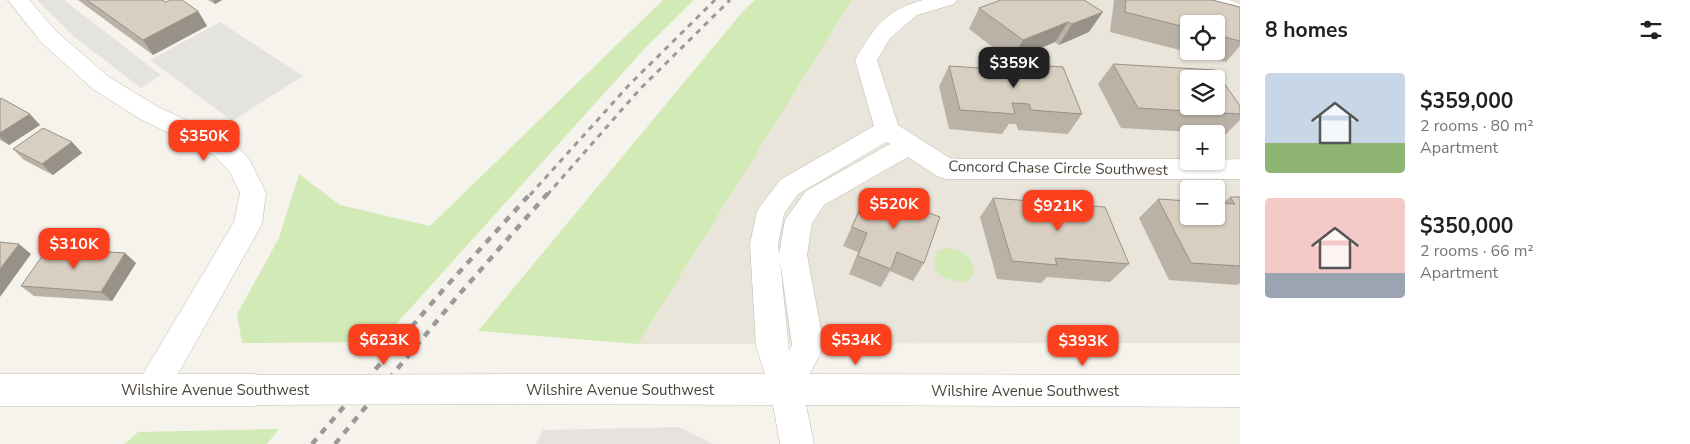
<!DOCTYPE html>
<html lang="en">
<head>
<meta charset="utf-8">
<style>
  :root { --surface:#fff; --page:#f2f2f2; --text:#202124; --muted:#757577; --accent:#fc3f1d }
  body { margin:0; font-family:"Nunito Sans",sans-serif; background:var(--page); color:var(--text); height:100vh; display:flex; flex-direction:column; font-size:19px; white-space:nowrap }
  * { box-sizing:border-box; margin:0 }
  p { font-size:16px; color:var(--muted) }
  .icon { flex:none; width:28px; height:28px; fill:none; stroke:currentColor; stroke-width:2; stroke-linecap:round; stroke-linejoin:round }
  .map { position:relative; flex:1; overflow:hidden }
  .drawer { display:flex; flex-direction:column; background:var(--surface); width:450px }
  .drawer>* { flex:none }
  .buttons { position:absolute; left:1180px; top:15px; display:grid; gap:10px }
  .buttons a { display:grid; place-items:center; width:45px; height:45px; border-radius:5px; background:var(--surface); box-shadow:0 1px 4px #0004; font-size:25px }
  .price { position:absolute; translate:-50% -42px; padding:0 11px; border-radius:10px; background:var(--accent); color:#fff; font-size:16px; line-height:32px; filter:drop-shadow(0 1px 2px #0008) }
  .price::after { content:''; position:absolute; left:50%; top:30px; width:15px; height:11px; margin-left:-8px; background:inherit; clip-path:polygon(0 0,100% 0,50% 100%) }
  .price.selected { background:#222; color:#fff }
  ul { padding:0; list-style:none }
  li { display:flex; align-items:center; gap:15px; height:125px; padding:0 25px }
  li span { display:grid; place-items:center; flex:none; width:140px; height:100px; border-radius:5px; color:#555 }
  li>.icon { margin-inline-start:auto }
  span .icon { width:60px; height:60px; fill:#fffc; stroke-width:1 }
  li b { font-size:21px }
  h2 { display:flex; justify-content:space-between; align-items:center; height:60px; padding:0 25px; font-size:21px }
  main { display:flex; flex:1; min-height:0 }
  .map>svg:first-child { display:block }
  .residential { fill:#eae5da; fill-rule:evenodd }
  .industrial { fill:#e6e2dd }
  .green { fill:#d2eab5 }
  .parking { fill:#e5e3e0 }
  .lines { fill:none; stroke-linecap:round; stroke-linejoin:round }
  .minor-casing { stroke:#c2bbae; stroke-width:1 }
  .minor { fill:#fff; fill-rule:evenodd }
  .rail-far1 { stroke:#9a9a9a; stroke-width:3; stroke-dasharray:5.5 5.5; stroke-linecap:butt }
  .rail { stroke:#9a9a9a; stroke-width:4.5; stroke-dasharray:7 7; stroke-linecap:butt }
  .minor-bridge-casing { stroke:#c2bbae; stroke-width:31; stroke-linecap:butt }
  .minor-bridge { stroke:#fff; stroke-width:30 }
  .wall { fill:#bab2a6; fill-rule:evenodd }
  .shaded-wall { fill:#979187 }
  .building { fill:#d8cfc1; stroke:#979187; fill-rule:evenodd }
  .labels { text-anchor:middle; stroke-width:4; stroke-linejoin:round; paint-order:stroke }
  .street-label { font-size:15px; fill:#4b4439; stroke:#fff }
</style>
</head>
<body>
<main>
<div class="map">
<svg width="1240" height="444" viewBox="0 0 1240 444">
  <rect width="100%" height="100%" fill="#f6f3ec"/>
  <path class="residential" d="M852,0H1240V343L638,344ZM1189,24H1216V51H1189ZM1189,79H1216V106H1189ZM1189,134H1216V161H1189ZM1189,189H1216V216H1189Z"/>
  <path class="industrial" d="M679,427L713,444H536L543,430Z"/>
  <g class="green">
    <path d="M663,0H694L645,48L380,342L242,343L237,314L279,238L299,174L340,205L430,226Z"/>
    <path d="M755,0H852L638,344L478,331L744,10Z"/>
    <path d="M949,248C965,252 973,256 974,273L966,282C945,281 926,274 938,250Z"/>
    <path d="M279,429L267,444H125L138,432Z"/>
  </g>
  <g class="parking">
    <path d="M37,0H64L161,75L141,88L73,36Z"/>
    <path d="M220,22L303,76L232,121L150,60Z"/>
  </g>
  <g class="lines">
    <g class="minor-casing">
      <g id="minor">
        <path d="M8,0H29L57,32L109,77L158,107L232,141L249,159L266,193L262,224L178,374H255L267,379L271,390L267,401L255,406H0V374H143L234,222L240,193L230,172L214,155L140,119L93,89L41,42Z"/>
        <path d="M923,0H957L954,4L917,15L890,38L877,60L898,125L951,159H1189V161L1240,159V179H946L937,176L908,157L824,205L812,223L807,255L824,346L810,374L1240,375V407L806,405L814,444H780L773,405L513,404L501,400L497,389L501,378L513,374H765L756,346L750,244L757,211L780,180L874,126L855,60C874,28 885,10 923,0ZM886,142L890,144L806,191L785,220L779,254L778,244L784,214L798,194ZM780,260L792,345L789,351Z"/>
        <path d="M1203,0H1230L1240,4V18L1206,4Z"/>
      </g>
    </g>
    <use href="#minor" class="minor"/>
    <g class="rail-far1">
      <path d="M530,195L629,85L715,0"/>
      <path d="M547,195L640,89L730,0"/>
    </g>
    <g class="rail">
      <path d="M312,444L443,290L531,193"/>
      <path d="M335,444L456,298L548,193"/>
    </g>
    <g class="minor-bridge-casing">
      <path id="minor-bridge" d="M255,390L513,389"/>
    </g>
    <use href="#minor-bridge" class="minor-bridge"/>
  </g>
  <g class="wall">
    <path d="M78,0H162L166,2L198,11L207,26L153,55Z"/>
    <path d="M208,0H222L215,4Z"/>
    <path d="M1084,0L1089,32L1059,45L1055,42L1011,61L969,29L979,8Z"/>
    <path d="M1114,0H1212L1240,7V46L1226,62L1110,32ZM1189,24H1216V51H1189Z"/>
    <path d="M1008,63L1082,114L1068,134L1018,130L1016,124H1009L1002,134L949,129L939,86L949,66L1004,70Z"/>
    <path d="M1113,64L1240,106V120L1226,134L1121,128L1098,84Z"/>
    <path d="M0,99L40,125L9,145L0,140Z"/>
    <path d="M72,142L82,153L53,175L24,160L13,149Z"/>
    <path d="M868,190L924,263L913,281L890,271L881,287L849,274L858,252L843,246Z"/>
    <path d="M1230,197H1240V283L1237,285L1169,280L1139,218L1158,199L1223,203Z"/>
    <path d="M993,198L1129,264L1110,282L1047,277L1041,283L997,279L980,217Z"/>
    <path d="M136,263L112,301L34,296L21,286Z"/>
  </g>
  <g class="shaded-wall">
    <path d="M213,0H222L215,4Z"/>
    <path d="M198,11L207,26L153,55L143,40Z"/>
    <path d="M1103,12L1089,32L1059,45L1072,24Z"/>
    <path d="M1068,22L1055,42L1011,61L1023,40Z"/>
    <path d="M30,114L40,125L9,145L0,137V133Z"/>
    <path d="M72,142L82,153L53,175L42,164Z"/>
    <path d="M19,244L31,254L0,297V269Z"/>
    <path d="M125,253L136,263L112,301L101,292Z"/>
  </g>
  <g class="building">
    <path d="M87,0H162L166,2L170,0H182L198,11L143,40Z"/>
    <path d="M1001,0H1084L1103,12L1072,24L1068,22L1023,40L979,8Z"/>
    <path d="M1126,0H1212L1240,7V41L1216,35V24H1189V28L1125,12Z"/>
    <path d="M1008,63L1063,67L1082,114L1031,110L1029,104L1012,103L1015,114L960,110L949,66L1010,70Z"/>
    <path d="M1113,64L1215,70L1240,106V114L1138,108ZM1189,79H1216V106H1189Z"/>
    <path d="M1,98L30,114L0,133V99Z"/>
    <path d="M43,128L72,142L42,164L13,149Z"/>
    <path d="M868,190L940,217L924,263L897,252L891,269L858,256L867,233L852,227Z"/>
    <path d="M1230,197H1240V266L1191,263L1158,199L1189,201V216H1216V203L1235,204Z"/>
    <path d="M993,198L1105,207L1129,264L1055,258L1057,265L1012,261Z"/>
    <path d="M0,242L19,244L0,269Z"/>
    <path d="M48,248L125,253L101,292L21,286Z"/>
  </g>
  <g class="labels">
    <g class="street-label">
      <text transform="translate(1058 168) rotate(1)" y="5">Concord Chase Circle Southwest</text>
      <text x="215" y="395">Wilshire Avenue Southwest</text>
      <text x="620" y="395">Wilshire Avenue Southwest</text>
      <text x="1025" y="396">Wilshire Avenue Southwest</text>
    </g>
  </g>
</svg>
<div class="buttons">
<a><svg class="icon" aria-label="locate" viewBox="0 0 24 24"><circle cx="12" cy="12" r="6"/><path d="M12 2v4M12 18v4M2 12h4M18 12h4"/></svg></a>
<a><svg class="icon" aria-label="layers" viewBox="0 0 24 24"><path d="M12 4l9 5-9 5-9-5zM3 14l9 5 9-5"/></svg></a>
<a>+</a>
<a>−</a>
</div>
<b class="price selected" style="left:1014px;top:89px">$359K</b>
<b class="price" style="left:204px;top:162px">$350K</b>
<b class="price" style="left:894px;top:230px">$520K</b>
<b class="price" style="left:1058px;top:232px">$921K</b>
<b class="price" style="left:74px;top:270px">$310K</b>
<b class="price" style="left:384px;top:366px">$623K</b>
<b class="price" style="left:856px;top:366px">$534K</b>
<b class="price" style="left:1083px;top:367px">$393K</b>
</div>
<section class="drawer">
<h2>8 homes<svg class="icon" aria-label="filters" viewBox="0 0 24 24"><path d="M4 7h16M4 17h16"/><circle cx="9" cy="7" r="2"/><circle cx="15" cy="17" r="2"/></svg></h2>
<ul>
<li><span style="background:linear-gradient(#c9d6e8 70%,#8fb573 0)"><svg class="icon" aria-label="home" viewBox="0 0 24 24"><path d="M3 11l9-7 9 7M6 9v11h12V9"/></svg></span><div><b>$359,000</b><p>2 rooms · 80 m²</p><p>Apartment</p></div></li>
<li><span style="background:linear-gradient(#f6c9c9 75%,#9aa5b1 0)"><svg class="icon" aria-label="home" viewBox="0 0 24 24"><path d="M3 11l9-7 9 7M6 9v11h12V9"/></svg></span><div><b>$350,000</b><p>2 rooms · 66 m²</p><p>Apartment</p></div></li>
</ul>
</section>
</main>
</body>
</html>
